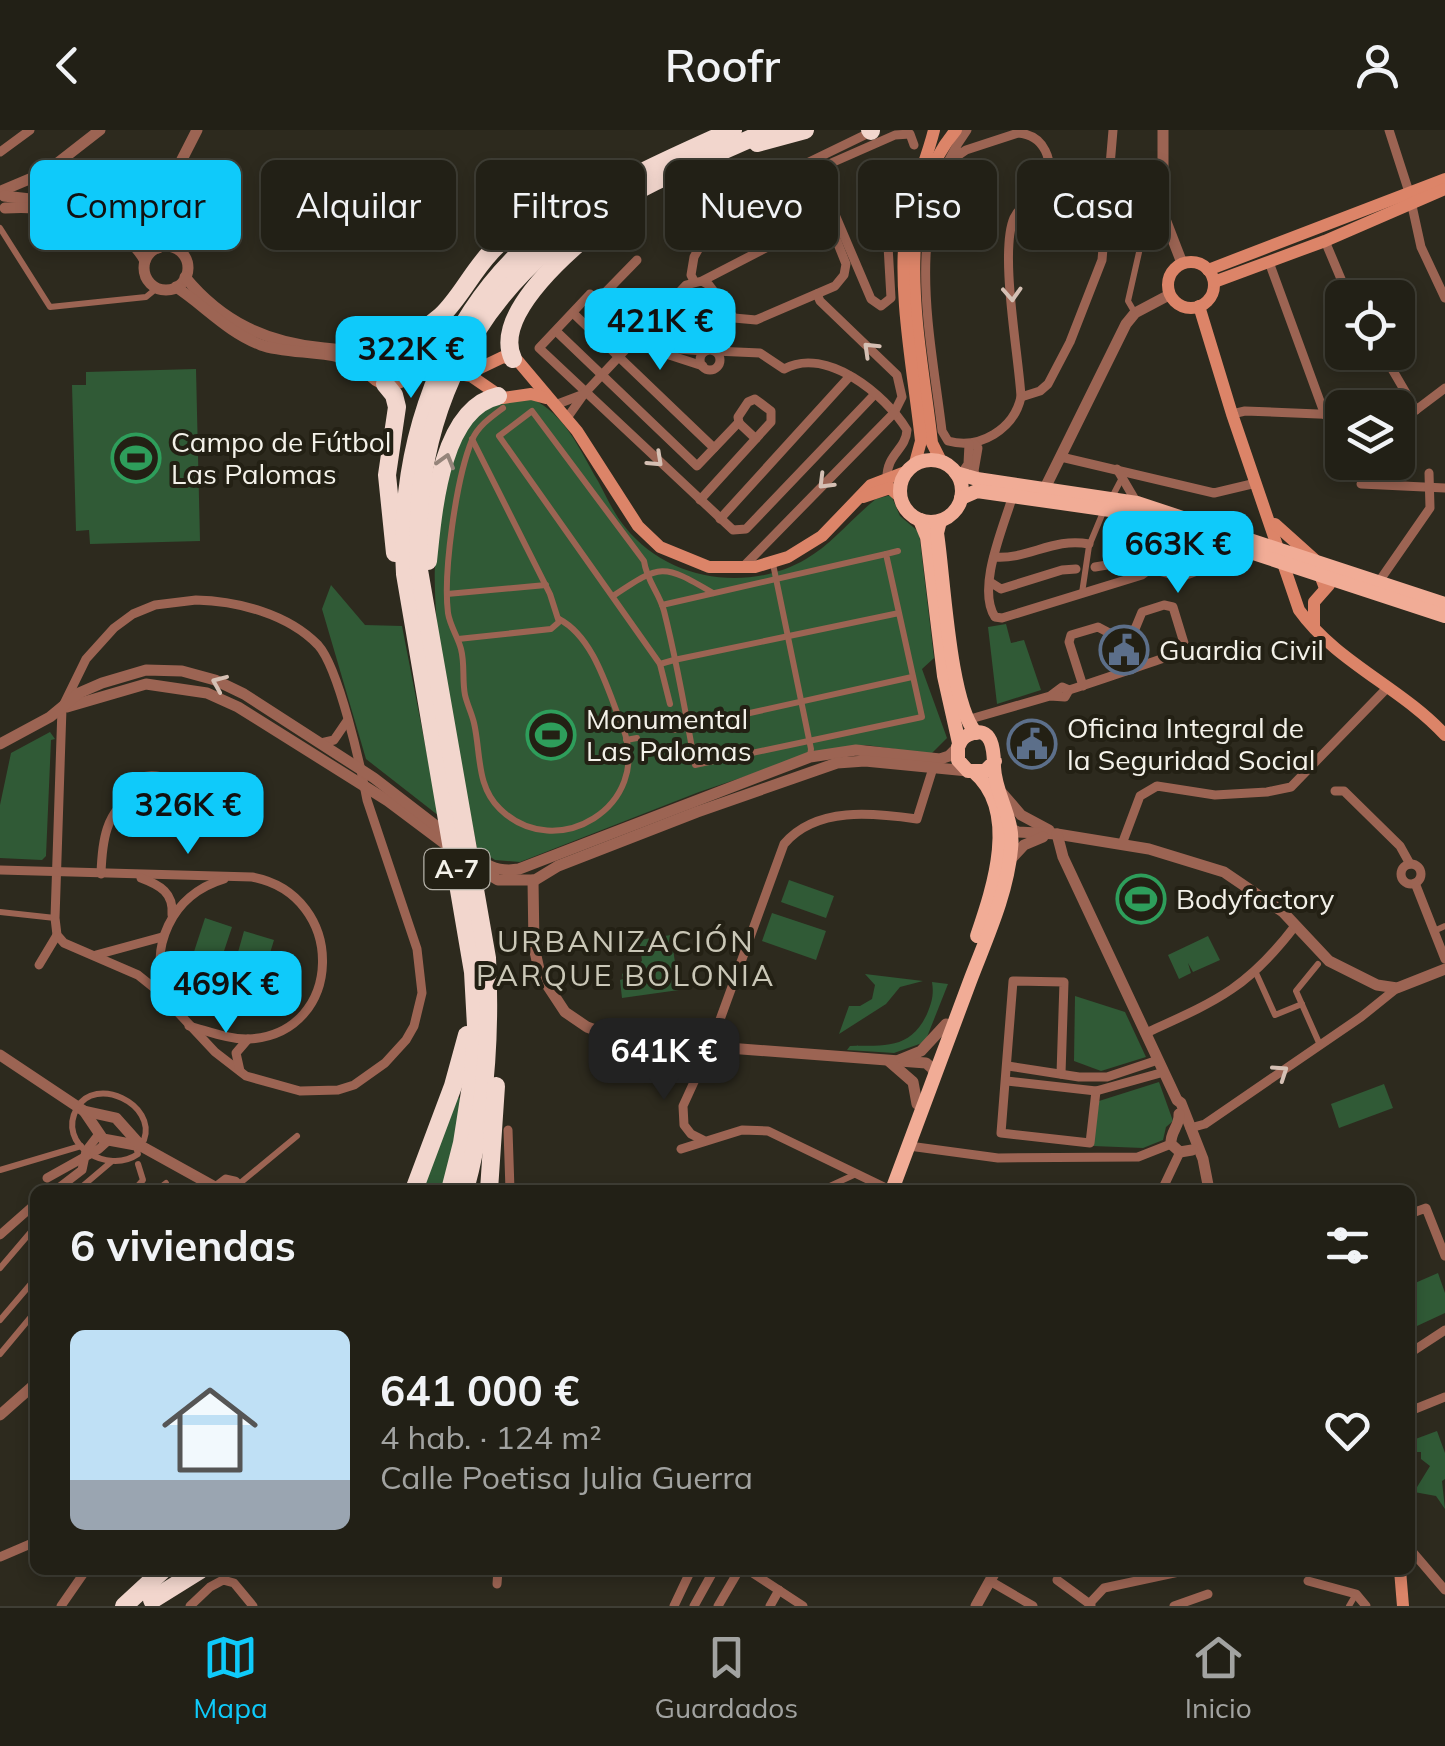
<!DOCTYPE html>
<html lang="es">
<head>
<meta charset="utf-8">
<style>
  :root { --surface:#222016; --page:#2e2d23; --text:#f1f3f6; --muted:#a2a3a1; --line:#3f3e35; --accent:#0fcafa }
  body { margin:0; font-family:Mulish,sans-serif; background:var(--page); color:var(--text); height:100vh; display:flex; flex-direction:column; font-size:38px; white-space:nowrap }
  * { box-sizing:border-box; margin:0 }
  p { font-size:32px; color:var(--muted) }
  .icon { flex:none; width:55px; height:55px; fill:none; stroke:currentColor; stroke-width:2; stroke-linecap:round; stroke-linejoin:round }
  .map { position:relative; flex:1; overflow:hidden }
  .drawer { position:absolute; left:30px; top:1055px; width:1385px; height:390px; display:flex; flex-direction:column; background:var(--surface); border-radius:15px; box-shadow:0 5px 15px #0003,0 0 0 2px var(--line) }
  .drawer>* { flex:none }
  .top-card { position:absolute; left:30px; top:30px; width:1385px; height:90px; display:flex; gap:20px }
  .fabs { position:absolute; left:1325px; top:150px; display:grid; gap:20px }
  .fabs a { display:grid; place-items:center; width:90px; height:90px; border-radius:15px; background:var(--surface); box-shadow:0 5px 15px #0003,0 0 0 2px var(--line); font-size:50px }
  .price { position:absolute; translate:-50% -85px; padding:0 22px; border-radius:20px; background:var(--accent); color:#111; font-size:32px; line-height:65px; filter:drop-shadow(0 2px 5px #0008) }
  .price::after { content:''; position:absolute; left:50%; top:60px; width:30px; height:22px; margin-left:-15px; background:inherit; clip-path:polygon(0 0,100% 0,50% 100%) }
  .price.on { background:#222; color:#fff }
  ul { padding:0; list-style:none }
  li { display:flex; align-items:center; gap:30px; height:250px; padding:0 40px }
  li span { display:grid; place-items:center; flex:none; width:280px; height:200px; border-radius:15px; color:#555 }
  li>.icon { margin-inline-start:auto }
  span .icon { width:120px; height:120px; fill:#fffc; stroke-width:1 }
  li b { font-size:42px }
  h2 { display:flex; justify-content:space-between; align-items:center; height:120px; padding:0 40px; font-size:42px }
  .tag { padding:0 35px; border-radius:15px; background:var(--surface); box-shadow:0 5px 15px #0003,0 0 0 2px var(--line); font-size:35px; line-height:90px }
  .tag.on { background:var(--accent); color:#111 }
  header { display:flex; justify-content:space-between; align-items:center; height:130px; padding:0 40px; background:var(--surface); font-size:45px; font-weight:600 }
  .tab-bar { display:flex; justify-content:space-around; align-items:center; height:140px; border-top:2px solid var(--line); background:var(--surface); font-size:28px; color:var(--muted) }
  .tab-bar a { display:grid; justify-items:center; gap:5px }
  .tab-bar .on { color:var(--accent) }
  .map>svg:first-child { display:block }
  .green { fill:#305a36 }
  .lines { fill:none; stroke-linecap:round; stroke-linejoin:round }
  .pedestrian { stroke:#9c6453; stroke-width:6 }
  .minor { stroke:#9c6453; stroke-width:9 }
  .tertiary { stroke:#9c6453; stroke-width:11 }
  .secondary { stroke:#dc8468; stroke-width:12 }
  .primary { stroke:#f1ac96; stroke-width:14 }
  .motorway { stroke:#f2d6cd; stroke-width:18 }
  .oneway { stroke:#d5c0b4 }
  .oneway2 { stroke:#95847a }
  .labels { text-anchor:middle; stroke-width:8; stroke-linejoin:round; paint-order:stroke }
  .shield { fill:#232014; stroke:#b5b2a9; stroke-width:2.5 }
  .shield-label { font-size:25px; font-weight:bold; fill:#f3f1e9 }
  .poi-label { font-size:28px; fill:#f3f1e9; stroke:#232014; text-anchor:start }
  .neighbourhood-label { font-size:30px; letter-spacing:2.5px; fill:#cac7b7; stroke:#232014 }
</style>
</head>
<body>
<header><svg class="icon" aria-label="back" viewBox="0 0 24 24"><path d="M15 5l-7 7 7 7"/></svg>Roofr<svg class="icon" aria-label="person" viewBox="0 0 24 24"><circle cx="12" cy="8" r="4"/><path d="M4 21q1-7 8-7t8 7"/></svg></header>
<div class="map">
<svg width="1445" height="1476" viewBox="0 0 1445 1476">
  <rect width="100%" height="100%" fill="#2d2a1e"/>
  <g class="green">
    <circle cx="389" cy="228" r="20"/>
    <path d="M196,239L200,411L90,414L89,400L76,401L72,255H86V242Z"/>
    <path d="M532,269C565,284 580,320 598,351C606,366 614,384 625,397C668,451 748,463 806,429C832,414 852,388 876,369L891,365L900,386L919,402L934,528L922,539L947,608L931,624L866,615L811,624L699,662L520,732L495,730L477,718C454,595 406,438 458,319C462,308 466,292 474,284C489,269 512,271 532,269Z"/>
    <path d="M331,455L365,495L402,496L439,686L366,629L322,479Z"/>
    <path d="M1006,494L1011,513L1024,510L1041,560L997,574L988,497Z"/>
    <path d="M50,602L55,609L51,610L46,726L42,730L0,728V675L11,623Z"/>
    <path d="M789,750L834,766L826,788L781,772Z"/>
    <path d="M772,783L826,801L816,830L762,811Z"/>
    <path d="M205,788L232,797L215,848L188,840Z"/>
    <path d="M244,801L274,810L260,856L231,847Z"/>
    <path d="M671,805L679,860L622,868L620,850L623,849L622,844L642,831L639,810Z"/>
    <path d="M1208,806L1220,830L1193,842L1188,833L1191,843L1179,849L1168,825Z"/>
    <path d="M865,844L923,851L900,857L886,874L839,904L849,876H860L872,869L875,855Z"/>
    <path d="M932,852L948,854L925,912L894,923L847,920L850,916C885,915 910,920 927,884C932,872 934,864 932,852Z"/>
    <path d="M1075,866L1125,882L1146,927L1101,941L1074,931Z"/>
    <path d="M1159,952L1173,991L1166,997L1163,1010L1143,1018L1093,1016L1099,971Z"/>
    <path d="M1384,954L1393,978L1339,998L1331,974Z"/>
    <path d="M456,967L461,968L457,1000L442,1060H421Z"/>
    <path d="M1438,1143L1445,1163V1183L1417,1196L1410,1179V1143L1415,1153Z"/>
    <path d="M1437,1301L1445,1323V1349L1442,1351L1445,1379L1436,1366L1414,1362L1430,1336L1421,1329V1322H1410V1311Z"/>
  </g>
  <g class="lines">
    <g class="pedestrian">
      <path d="M0,98L50,177L146,167L157,158"/>
      <path d="M1135,183L1128,171L1147,87L1161,84"/>
      <path d="M503,278C491,287 478,296 472,310C456,349 443,443 448,483C450,496 458,507 461,519C465,534 462,550 465,565C467,574 472,584 474,593C481,623 476,656 500,679C556,734 653,676 623,598C608,562 595,508 559,489"/>
      <path d="M1111,369L1122,348"/>
      <path d="M898,421L886,424L922,587L695,635C686,584 677,532 664,481C659,462 647,452 644,431L532,281L499,306L660,534L674,530L899,483"/>
      <path d="M773,434L811,619L810,627"/>
      <path d="M1082,463L1089,416L1104,380"/>
      <path d="M447,464L546,455"/>
      <path d="M613,466C661,434 662,433 713,463"/>
      <path d="M662,475L886,424"/>
      <path d="M458,509L551,499L559,492L550,464L472,309"/>
      <path d="M660,534L670,574"/>
      <path d="M673,600L912,547"/>
      <path d="M626,610L637,608"/>
      <path d="M0,782L55,788"/>
      <path d="M1434,801L1445,796"/>
      <path d="M1318,834L1296,861L1320,915"/>
      <path d="M1256,843L1275,885L1302,874"/>
      <path d="M136,1017L138,1024C108,1045 56,1015 77,978C95,945 157,974 144,1010L138,1012"/>
      <path d="M0,1040L81,1016"/>
      <path d="M239,1054L297,1006"/>
      <path d="M78,1060L111,1032"/>
      <path d="M134,1060L143,1050L138,1034"/>
      <path d="M157,1060L166,1053"/>
      <path d="M821,1060L856,1044"/>
      <path d="M0,1138L35,1097"/>
      <path d="M0,1190L35,1149"/>
      <path d="M0,1224L35,1182"/>
      <path d="M1349,1476L1356,1464"/>
    </g>
    <g class="minor">
      <path d="M1389,0L1409,62L1421,117L1445,168"/>
      <path d="M0,22L30,0"/>
      <path d="M947,33L966,20L1018,3C1045,5 1054,31 1047,54C1038,68 1021,73 1014,88C999,122 1019,227 1021,267C1014,299 980,320 948,311L942,301C930,200 902,89 967,0"/>
      <path d="M887,98L891,168L881,176L871,169L822,54L829,34L895,5L910,4L914,15"/>
      <path d="M1325,111L1349,168"/>
      <path d="M637,130L597,171L590,164L539,218L733,400L746,399L874,265"/>
      <path d="M1269,132L1325,285"/>
      <path d="M694,151L691,145L694,127L713,93L809,32L871,2"/>
      <path d="M573,183L714,318"/>
      <path d="M651,192L677,219L705,221"/>
      <path d="M556,201L697,336L739,292"/>
      <path d="M639,205L663,223L703,236"/>
      <circle cx="710" cy="230" r="10"/>
      <path d="M715,221L760,223L784,239C826,216 885,264 907,300C906,320 886,324 887,349"/>
      <path d="M1382,222L1416,280"/>
      <path d="M1021,267L1040,261L1048,254L1070,212L1102,130L1113,0"/>
      <path d="M555,275L584,264"/>
      <path d="M1232,284L1245,281L1342,285"/>
      <path d="M1398,286L1416,280L1445,258"/>
      <path d="M567,288L584,264L686,155L702,151L820,90L830,94L846,134L844,145L835,156L756,190L734,188L709,155L702,151"/>
      <path d="M973,313L978,318L974,341L977,349"/>
      <path d="M1061,327L1214,363L1256,353"/>
      <path d="M1117,339L1137,373"/>
      <path d="M961,344L968,334L969,314"/>
      <path d="M1361,354L1445,358"/>
      <path d="M1013,365C1004,396 976,458 995,487L1002,488L1142,445L1150,439"/>
      <path d="M700,370L771,292V281L755,269L748,272L738,287L739,293L756,309"/>
      <path d="M720,389L850,246"/>
      <path d="M994,427C1028,430 1053,407 1089,414"/>
      <path d="M1095,437L1125,432L1181,447L1197,441"/>
      <path d="M742,438L894,283L902,267L897,245L820,171L817,164"/>
      <path d="M1380,450L1430,378L1429,343"/>
      <path d="M990,452L1001,459L1062,440L1076,439"/>
      <path d="M196,470C238,471 288,484 318,515C339,538 361,638 367,670L417,819L422,863L414,896L406,910L385,933L354,955L338,960L300,961L246,946L215,922L158,861L138,845L64,813L57,805L55,788L62,578L86,529L114,498L133,484L155,475Z"/>
      <path d="M1069,560C1106,548 1143,535 1179,523L1184,513L1173,477L1164,475L1142,482L1135,499L1115,506L1098,497L1071,505L1069,512L1083,556"/>
      <path d="M967,590L1050,566L1062,557L1069,560L1065,567L1050,566"/>
      <path d="M321,613L334,610L347,591"/>
      <path d="M1335,661H1344L1400,716L1410,734"/>
      <path d="M129,666L139,648C159,640 186,655 203,665"/>
      <path d="M1122,714L1140,666L1157,656L1215,665L1267,662L1291,657L1388,557"/>
      <circle cx="1411" cy="744" r="10"/>
      <path d="M0,740L252,747C348,765 345,904 249,909C230,910 208,901 189,896"/>
      <path d="M101,744C102,713 105,680 136,664L256,674"/>
      <path d="M141,748C160,755 174,763 172,785"/>
      <path d="M1415,753L1445,829"/>
      <path d="M96,825L162,807"/>
      <path d="M39,835L57,805"/>
      <path d="M166,867C148,817 171,765 224,749"/>
      <path d="M1146,903C1216,871 1247,859 1295,796"/>
      <path d="M1008,936L1079,947H1107L1158,930"/>
      <path d="M240,941L236,923L248,909"/>
      <path d="M1061,944L1064,852L1013,851L1001,1003L1090,1013L1096,961"/>
      <path d="M1007,951L1096,961L1164,942"/>
      <path d="M1190,998L1205,994L1361,887L1397,858"/>
      <path d="M508,1000L510,1060"/>
      <path d="M703,1010L691,1004L684,995L683,976L710,917L784,714C816,676 874,683 917,689L933,638L932,631"/>
      <path d="M909,1016L998,1028L1138,1027L1171,1014"/>
      <path d="M681,1019L742,1000L768,1001L886,1058"/>
      <path d="M47,1048L99,1019L109,1010"/>
      <path d="M56,1060L82,1040L86,1021L99,1004"/>
      <path d="M1162,1060L1180,1022"/>
      <path d="M1415,1082L1426,1078L1445,1126"/>
      <path d="M0,1105L35,1074"/>
      <path d="M1410,1223L1445,1200"/>
      <path d="M1410,1281L1445,1267"/>
      <path d="M1410,1419L1445,1460"/>
      <path d="M0,1427L35,1412"/>
      <path d="M748,1440L803,1476"/>
      <path d="M1057,1450L1091,1475"/>
      <path d="M990,1451L1033,1476"/>
      <path d="M1308,1451L1356,1464L1366,1476"/>
      <path d="M497,1454L498,1440"/>
      <path d="M1089,1474L1104,1458L1188,1440"/>
      <path d="M61,1476L86,1440"/>
      <path d="M190,1476L210,1457L223,1450L234,1453L253,1476"/>
      <path d="M674,1476L691,1440"/>
      <path d="M694,1476L714,1440"/>
      <path d="M718,1476L739,1440"/>
      <path d="M770,1476L779,1460"/>
      <path d="M1174,1476L1208,1464"/>
    </g>
    <g class="tertiary">
      <path d="M1163,0V84L1182,133"/>
      <path d="M1,61L46,42L100,0"/>
      <path d="M4,66L65,73L93,82L158,118"/>
      <path d="M5,78C51,75 121,86 145,131"/>
      <path d="M167,116L172,49L197,0"/>
      <circle cx="166" cy="138" r="22"/>
      <path d="M185,147C222,192 267,213 324,218C342,220 354,222 370,211"/>
      <path d="M176,157C205,176 227,202 261,215C291,226 346,218 366,241"/>
      <path d="M1045,358L1126,194L1135,183L1169,165"/>
      <path d="M67,577L146,554L207,563L238,577L388,671L452,719"/>
      <path d="M0,614L50,587L79,563L102,553L146,540L182,541L215,550L244,564L374,648L452,708"/>
      <path d="M1002,663L1021,685L1049,700"/>
      <path d="M1005,696L1018,702L1057,704L1149,719L1224,742L1283,782L1329,831L1377,855L1397,858L1445,839"/>
      <path d="M1057,704L1063,727L1177,970L1181,973L1203,1029L1209,1060"/>
      <path d="M466,720C484,734 496,743 519,739L810,627L856,620L940,629L949,626L958,617"/>
      <path d="M1010,730L1024,715L1043,707"/>
      <path d="M471,734L498,750H535L558,736L697,682L837,633L865,631L968,641"/>
      <path d="M533,750L534,817L540,844L565,882L587,897L617,908L663,913L926,933L933,939L934,947"/>
      <path d="M0,925L84,981L103,1009L141,1016L215,1057"/>
      <path d="M899,930L921,921L946,894"/>
      <path d="M890,932L913,952L917,974"/>
      <path d="M84,981L116,988L141,1016"/>
      <path d="M1179,984C1180,996 1170,1001 1171,1014L1180,1022L1192,1020"/>
      <path d="M213,1060L226,1050L235,1052L241,1060"/>
      <path d="M0,1285L35,1254"/>
      <path d="M976,1476L996,1440"/>
    </g>
    <g class="secondary">
      <circle cx="1191" cy="155" r="23"/>
      <path d="M1208,140L1445,49"/>
      <path d="M1214,152L1325,111L1445,59"/>
      <path d="M1199,176L1232,284L1299,480C1336,532 1402,558 1445,605"/>
      <circle cx="390" cy="228" r="26"/>
      <path d="M416,226L480,238L503,227L518,231L577,301L638,396L660,417L709,437H755L788,427L822,406L871,355L905,342"/>
      <path d="M414,241L428,239L471,246L503,268L531,264L546,268"/>
      <path d="M941,331L932,313C922,218 887,80 956,0"/>
      <path d="M915,333L921,311C914,245 897,161 906,96C911,62 926,33 934,0"/>
      <path d="M863,367L890,358L900,367"/>
      <path d="M1275,394L1314,429L1325,458"/>
      <path d="M1314,496V472L1329,455"/>
      <path d="M1400,1440L1403,1476"/>
    </g>
    <g class="primary">
      <circle cx="931" cy="361" r="31"/>
      <path d="M956,343L977,349L1137,373L1445,474"/>
      <path d="M961,368L977,361L1131,383L1445,486"/>
      <path d="M920,390L927,407L944,546L959,613"/>
      <path d="M940,391L937,403C944,449 949,572 976,603"/>
      <path d="M974,642C1020,681 993,759 977,806"/>
      <path d="M892,1060C918,990 944,921 970,851C986,809 1007,764 1011,719C1015,689 995,665 994,637C994,622 993,593 968,605C961,609 961,611 958,617V630L968,641H985L995,631"/>
    </g>
    <g class="motorway">
      <path d="M870,0L871,1"/>
      <path d="M757,13L805,0"/>
      <path d="M402,205C449,198 461,154 490,123C516,94 553,76 588,61"/>
      <path d="M513,229C491,183 576,114 608,89"/>
      <path d="M385,254L394,265L397,277L387,345L395,423"/>
      <path d="M428,431C433,384 440,279 498,266"/>
      <path d="M414,1060L453,956L467,905"/>
      <path d="M450,1060L462,1013L473,943L476,896L473,842L405,444C397,305 450,161 571,82C622,49 678,25 733,0"/>
      <path d="M465,1060C486,983 491,908 487,828L419,440C411,301 463,177 578,96C637,55 705,29 770,0"/>
      <path d="M489,1060L496,956"/>
      <path d="M152,1470L200,1440"/>
      <path d="M124,1476L163,1440"/>
    </g>
  </g>
  <defs><path id="oneway-chevron" d="M-2-3.5L2.5 0L-2 3.5" fill="none" stroke-width="1.6" stroke-linecap="round" stroke-linejoin="round" transform="scale(2.5)"/></defs>
  <g class="oneway">
    <use href="#oneway-chevron" transform="translate(1012 164) rotate(87)"/>
    <use href="#oneway-chevron" transform="translate(870 219) rotate(-136)"/>
    <use href="#oneway-chevron" transform="translate(656 330) rotate(43)"/>
    <use href="#oneway-chevron" transform="translate(825 352) rotate(135)"/>
    <use href="#oneway-chevron" transform="translate(219 553) rotate(-157)"/>
    <use href="#oneway-chevron" transform="translate(1281 942) rotate(-34)"/>
  </g>
  <use class="oneway2" href="#oneway-chevron" transform="translate(446 331) rotate(-74)"/>
  <defs>
    <g id="stadium-ring" transform="scale(2.5)"><circle r="9.5" fill="#232014" stroke="#2e9e5b" stroke-width="1.5"/><path d="M0-5a6.5 5 0 1 0 0 10a6.5 5 0 1 0 0-10ZM-3.5-1.8h7v3.6h-7Z" fill="#2e9e5b"/></g>
    <g id="civic-ring" transform="scale(2.5)"><circle r="9.5" fill="#232014" stroke="#5c6f8a" stroke-width="1.5"/><path d="M-.6-6.5H3V-4.5H.6V-3L4-1V1h2V6H-6V1h2V-1L-.6-3ZM-1.2 2.5V6h2.4V2.5Z" fill="#5c6f8a"/></g>
  </defs>
  <g fill-rule="evenodd">
    <use href="#stadium-ring" x="136" y="328"/>
    <use href="#civic-ring" x="1124" y="520"/>
    <use href="#stadium-ring" x="551" y="605"/>
    <use href="#civic-ring" x="1032" y="614"/>
    <use href="#stadium-ring" x="1141" y="769"/>
  </g>
  <g class="labels">
    <rect class="shield" x="424.5" y="719" width="65" height="40" rx="8"/>
    <g class="shield-label">
      <text x="457" y="748">A-7</text>
    </g>
    <g class="poi-label">
      <text x="171" y="322">Campo de Fútbol<tspan x="171" dy="32">Las Palomas</tspan></text>
      <text x="1159" y="530">Guardia Civil</text>
      <text x="586" y="599">Monumental<tspan x="586" dy="32">Las Palomas</tspan></text>
      <text x="1067" y="608">Oficina Integral de<tspan x="1067" dy="32">la Seguridad Social</tspan></text>
      <text x="1176" y="779">Bodyfactory</text>
    </g>
    <g class="neighbourhood-label">
      <text x="626" y="822">URBANIZACIÓN<tspan x="626" dy="34">PARQUE BOLONIA</tspan></text>
    </g>
  </g>
</svg>
<div class="fabs">
<a><svg class="icon" aria-label="locate" viewBox="0 0 24 24"><circle cx="12" cy="12" r="6"/><path d="M12 2v4M12 18v4M2 12h4M18 12h4"/></svg></a>
<a><svg class="icon" aria-label="layers" viewBox="0 0 24 24"><path d="M12 4l9 5-9 5-9-5zM3 14l9 5 9-5"/></svg></a>
</div>
<b class="price" style="left:660px;top:243px">421K €</b>
<b class="price" style="left:411px;top:271px">322K €</b>
<b class="price" style="left:1178px;top:466px">663K €</b>
<b class="price" style="left:188px;top:727px">326K €</b>
<b class="price" style="left:226px;top:906px">469K €</b>
<b class="price on" style="left:664px;top:973px">641K €</b>
<div class="top-card">
<a class="tag on">Comprar</a>
<a class="tag">Alquilar</a>
<a class="tag">Filtros</a>
<a class="tag">Nuevo</a>
<a class="tag">Piso</a>
<a class="tag">Casa</a>
</div>
<section class="drawer">
<h2>6 viviendas<svg class="icon" aria-label="filters" viewBox="0 0 24 24"><path d="M4 7h16M4 17h16"/><circle cx="9" cy="7" r="2"/><circle cx="15" cy="17" r="2"/></svg></h2>
<ul>
<li><span style="background:linear-gradient(#bfe0f5 75%,#9aa5b1 0)"><svg class="icon" aria-label="home" viewBox="0 0 24 24"><path d="M3 11l9-7 9 7M6 9v11h12V9"/></svg></span><div><b>641 000 €</b><p>4 hab. · 124 m²</p><p>Calle Poetisa Julia Guerra</p></div><svg class="icon" aria-label="heart" viewBox="0 0 24 24"><path d="M12 20l-8-8c-3-5 5-10 8-4 3-6 11-1 8 4z"/></svg></li>
</ul>
</section>
</div>
<nav class="tab-bar">
<a class="on"><svg class="icon" aria-label="map" viewBox="0 0 24 24"><path d="M3 6l6-2 6 2 6-2v14l-6 2-6-2-6 2zM9 4v14M15 6v14"/></svg>Mapa</a>
<a><svg class="icon" aria-label="saved" viewBox="0 0 24 24"><path d="M7 4h10v16l-5-4-5 4z"/></svg>Guardados</a>
<a><svg class="icon" aria-label="home" viewBox="0 0 24 24"><path d="M3 11l9-7 9 7M6 9v11h12V9"/></svg>Inicio</a>
</nav>
</body>
</html>
